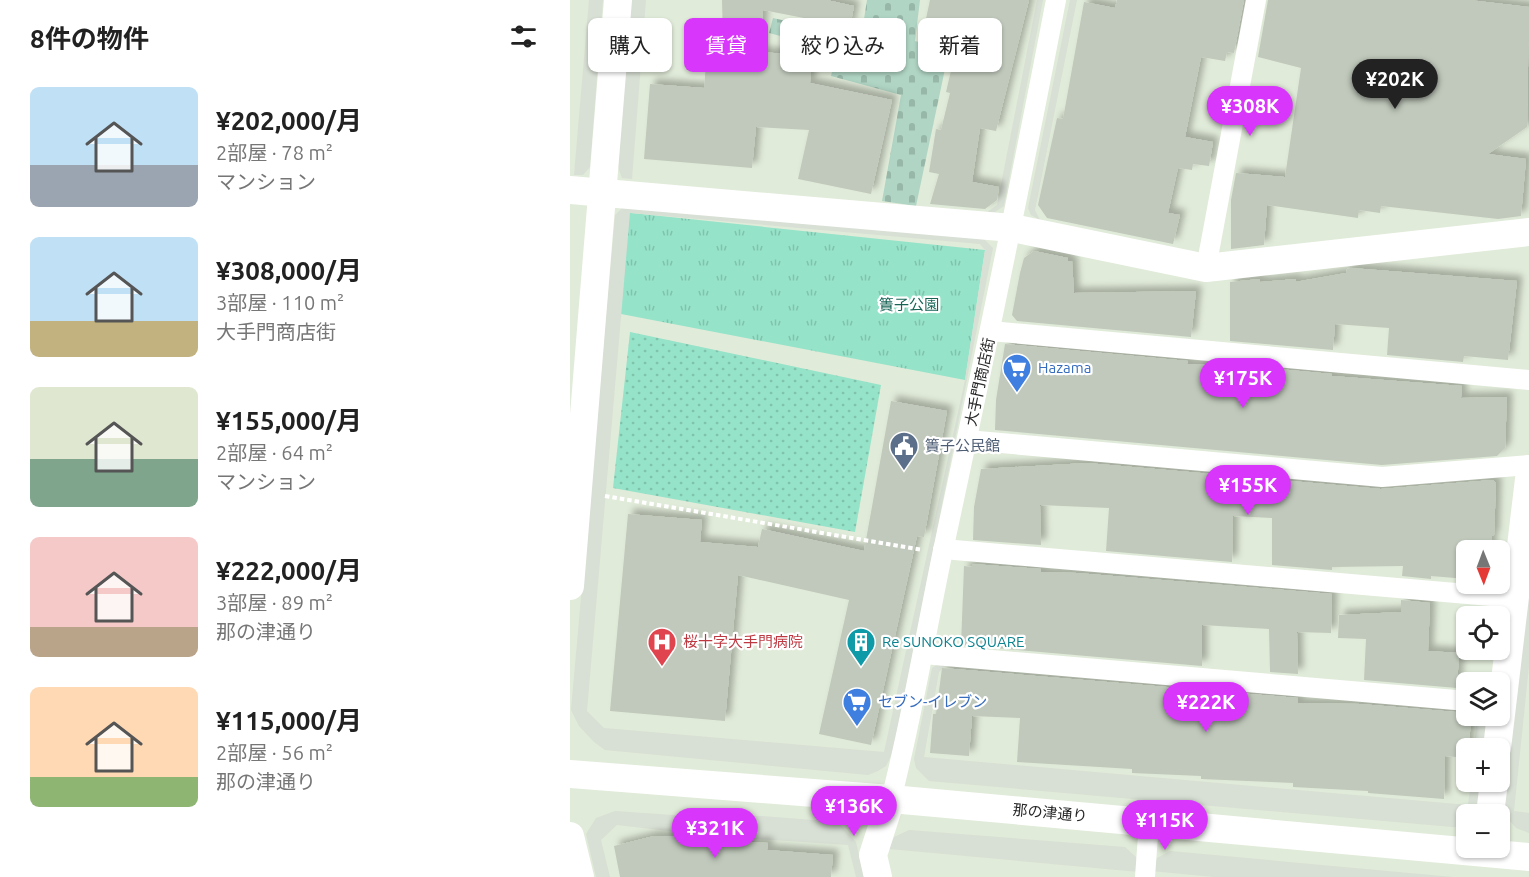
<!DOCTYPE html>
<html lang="ja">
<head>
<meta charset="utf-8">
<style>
  :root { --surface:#fff; --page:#f2f2f2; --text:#222; --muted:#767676; --accent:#d936fc }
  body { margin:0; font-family:Ubuntu,"Noto Sans JP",sans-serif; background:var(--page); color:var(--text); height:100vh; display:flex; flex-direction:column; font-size:22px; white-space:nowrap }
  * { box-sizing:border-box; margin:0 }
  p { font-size:20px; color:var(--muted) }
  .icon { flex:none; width:33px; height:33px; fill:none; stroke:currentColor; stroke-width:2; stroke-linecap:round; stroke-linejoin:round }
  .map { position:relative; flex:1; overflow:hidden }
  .details { display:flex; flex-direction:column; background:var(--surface); width:570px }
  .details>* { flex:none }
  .guide { position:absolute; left:18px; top:18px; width:570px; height:54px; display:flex; gap:12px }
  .needle { width:39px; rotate:179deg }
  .tools { position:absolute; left:886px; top:540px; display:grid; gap:12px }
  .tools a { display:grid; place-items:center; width:54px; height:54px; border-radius:9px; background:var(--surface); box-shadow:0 2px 4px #0004; font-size:30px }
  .price { position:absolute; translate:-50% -51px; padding:0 14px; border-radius:21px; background:var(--accent); color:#fff; font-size:20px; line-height:39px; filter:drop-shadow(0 2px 3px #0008) }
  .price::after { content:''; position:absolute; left:50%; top:36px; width:18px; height:14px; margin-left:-9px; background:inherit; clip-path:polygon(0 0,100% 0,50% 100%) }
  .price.selected { background:#222; color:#fff }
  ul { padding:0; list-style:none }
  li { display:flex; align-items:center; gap:18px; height:150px; padding:0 30px }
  li span { display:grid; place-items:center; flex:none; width:168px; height:120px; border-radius:9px; color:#555 }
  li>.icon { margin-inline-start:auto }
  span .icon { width:72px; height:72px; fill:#fffc; stroke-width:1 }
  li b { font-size:26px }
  h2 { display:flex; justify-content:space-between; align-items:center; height:72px; padding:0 30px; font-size:26px }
  .chip { padding:0 21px; border-radius:9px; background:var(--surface); box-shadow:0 2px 4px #0004; font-size:21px; line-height:54px }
  .chip.selected { background:var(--accent); color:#fff }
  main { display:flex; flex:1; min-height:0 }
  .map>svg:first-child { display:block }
  .grass { fill:url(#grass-dots) }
  .cemetery { fill:url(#cemetery-stones) }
  .park { fill:url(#park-tufts) }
  .plaza { fill:#d8dfd4; fill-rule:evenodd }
  .building { fill:#c1c9bc; filter:url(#shadow) }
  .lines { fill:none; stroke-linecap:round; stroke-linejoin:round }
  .path { stroke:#fff; stroke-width:4; stroke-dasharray:4.5 3; stroke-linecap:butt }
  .street { stroke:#fff; stroke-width:20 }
  .secondary { stroke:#fff; stroke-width:28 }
  .labels { text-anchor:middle; stroke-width:4.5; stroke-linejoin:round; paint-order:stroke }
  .park-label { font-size:15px; fill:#186556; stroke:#fff }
  .shop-label { font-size:15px; fill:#366cbe; stroke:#fff; text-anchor:start }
  .street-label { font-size:15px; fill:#282828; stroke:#fff }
  .service-label { font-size:15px; fill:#4e5e75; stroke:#fff; text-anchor:start }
  .health-label { font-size:15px; fill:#be3a42; stroke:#fff; text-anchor:start }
  .culture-label { font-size:15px; fill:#0d838f; stroke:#fff; text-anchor:start }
</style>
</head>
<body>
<main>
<section class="details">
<h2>8件の物件<svg class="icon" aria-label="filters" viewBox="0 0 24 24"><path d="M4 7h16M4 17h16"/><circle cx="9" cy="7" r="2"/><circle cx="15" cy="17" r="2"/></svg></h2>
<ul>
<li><span style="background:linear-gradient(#bfe0f5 65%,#9aa5b1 0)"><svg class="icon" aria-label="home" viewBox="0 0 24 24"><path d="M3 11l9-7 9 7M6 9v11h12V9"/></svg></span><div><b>¥202,000/月</b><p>2部屋 · 78 m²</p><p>マンション</p></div></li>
<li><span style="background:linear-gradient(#bfe0f5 70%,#c2b280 0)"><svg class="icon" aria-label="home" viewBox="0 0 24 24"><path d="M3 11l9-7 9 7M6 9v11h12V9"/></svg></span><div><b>¥308,000/月</b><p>3部屋 · 110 m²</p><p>大手門商店街</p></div></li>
<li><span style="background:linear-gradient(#dfe7d0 60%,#7fa58c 0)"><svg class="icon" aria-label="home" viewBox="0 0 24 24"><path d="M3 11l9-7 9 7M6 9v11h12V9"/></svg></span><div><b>¥155,000/月</b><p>2部屋 · 64 m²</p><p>マンション</p></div></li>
<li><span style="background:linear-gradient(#f6c9c9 75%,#b9a48a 0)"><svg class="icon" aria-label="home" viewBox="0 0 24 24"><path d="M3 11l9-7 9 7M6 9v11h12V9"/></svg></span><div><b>¥222,000/月</b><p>3部屋 · 89 m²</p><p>那の津通り</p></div></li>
<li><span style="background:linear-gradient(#ffd9b3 75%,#8fb573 0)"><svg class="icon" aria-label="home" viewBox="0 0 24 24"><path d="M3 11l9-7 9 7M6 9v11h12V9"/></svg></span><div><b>¥115,000/月</b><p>2部屋 · 56 m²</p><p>那の津通り</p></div></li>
</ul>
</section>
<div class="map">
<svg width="959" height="877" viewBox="0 0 959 877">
  <defs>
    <pattern id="grass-dots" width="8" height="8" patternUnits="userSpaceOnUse" patternTransform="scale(1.5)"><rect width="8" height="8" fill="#95e3c9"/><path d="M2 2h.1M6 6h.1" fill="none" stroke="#80c3ad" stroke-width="1.8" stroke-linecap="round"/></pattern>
    <pattern id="cemetery-stones" width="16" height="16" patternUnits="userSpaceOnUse" patternTransform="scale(1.5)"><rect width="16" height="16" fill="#b0d5c4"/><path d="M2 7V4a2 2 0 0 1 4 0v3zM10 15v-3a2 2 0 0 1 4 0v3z" fill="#97b7a8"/></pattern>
    <pattern id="park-tufts" width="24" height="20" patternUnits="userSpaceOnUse" patternTransform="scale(1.5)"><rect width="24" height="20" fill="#95e3c9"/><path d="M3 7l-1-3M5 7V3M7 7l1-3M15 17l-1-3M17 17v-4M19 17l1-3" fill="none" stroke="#80c3ad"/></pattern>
    <filter id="shadow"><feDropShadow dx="5.5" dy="-5.5" stdDeviation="3" flood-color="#0004"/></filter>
  </defs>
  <rect width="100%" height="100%" fill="#e1ebd9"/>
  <path class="grass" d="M60,332L311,385L285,532L43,488Z"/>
  <path class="cemetery" d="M297,0H350L345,41L379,50L346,206L312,201L331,95L261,76L267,51L199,33L203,18L291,38Z"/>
  <path class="park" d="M52,212L415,250L395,380L51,314Z"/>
  <g class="plaza">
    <path d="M19,0H33L20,167L13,175H4Z"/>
    <path d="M61,0H76L62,179L52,178L48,167Z"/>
    <path d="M467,0H473L434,206L425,212L416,213L427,205Z"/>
    <path d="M500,0H507L465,210L470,220L461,215L458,208Z"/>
    <path d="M53,207L413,238L423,248L323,752L316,766L308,771L298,775L35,750L24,742L9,726L1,710L45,215ZM60,213L410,244L415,250L395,380L314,752L34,728L17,711Z"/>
    <path d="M959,553V666L944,811L959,813V833L946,828L932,812Z"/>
    <path d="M368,664L376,665L369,672L354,757L898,805L901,782H912L907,814H897V826L894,828L359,781L346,768L344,759L362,668Z"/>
    <path d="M907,716H916L918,719L916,748H904Z"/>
    <path d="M45,811L132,817L192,816L268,822L286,842L294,877H286L278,845L142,836L47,825L31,840L40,877H26L16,834L26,818Z"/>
    <path d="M339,830L555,847L566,857L569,872L319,849L324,837Z"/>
    <path d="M600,851L883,877H644L581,871L587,858Z"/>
  </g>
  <g class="building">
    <path d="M152,0H194L193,7L194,0H257L284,6L280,27L193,10L191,52L242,56L240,83L322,100L301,194L228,179L239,130L186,127L182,168L74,159L80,84L134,88L136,64L148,65L153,41Z"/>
    <path d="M360,0H459L426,131L410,128L402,182L429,187L427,200L415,209L360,204L369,174L359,172L366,129L371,130L380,93L376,92L388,41L358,35L359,29L354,28Z"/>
    <path d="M547,0H674L664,53L657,52L655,61L631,57L615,137L643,142L639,166L623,164L622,170L608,168L598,213L610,215L603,244L477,218L468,205L487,118L493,119L514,2L545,8Z"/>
    <path d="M698,0H899L959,7L957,127L918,154L956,159L951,216L928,219L811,206L810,213L789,210L788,218L697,205L694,245L661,249V200L666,173L715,177L731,68L688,57Z"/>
    <path d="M464,251L498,258V261H502L504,293L626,291L621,337L447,321L442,315L450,273L454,258Z"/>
    <path d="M781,268L947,281L938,360L894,356L893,362L817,355L819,328L765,324L763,350L660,341V282L690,279V282L726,279L725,282L776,273L777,269Z"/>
    <path d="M435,344L618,361L617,364H654L762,374V376L892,386L891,398L937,397L935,448L927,456L812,465L425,430L426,400Z"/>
    <path d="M321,401L377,411L354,537L347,536L301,745L249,734L279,600L168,575L155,721L40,711L58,514L132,520L130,542L188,547L192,529L294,551Z"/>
    <path d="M517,463L811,489L923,480L926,483L924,536H922L921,550H897V579L861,576V579L832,576L833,566L762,567V570L702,565V518L663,516L662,562L536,551L539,508L470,505L471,545L403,540L404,507L411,469Z"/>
    <path d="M402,564L471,569V572L507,573L762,594L761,633L727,632L728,674L700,672L699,629L632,625V666L391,645L394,566L402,567Z"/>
    <path d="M831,600L860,603L858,651L889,653L887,688L794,680L796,639L768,638L769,615L831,612Z"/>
    <path d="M372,668L728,698V703L790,704L886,712L901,716L899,748H897V758L875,756L874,799L798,793V791L723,787V783L631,779V776L562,773V769L447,762L450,718L402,716L399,756L360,753L363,714H366Z"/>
    <path d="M84,836H142V840L198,843L197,850L263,855L261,877H50L44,846Z"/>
  </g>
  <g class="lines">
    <path class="path" d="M35,496L353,550"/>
    <g class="street">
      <path d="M636,268L686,0"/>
      <path d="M420,331L959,380"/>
      <path d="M397,440L812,477L959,465"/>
      <path d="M373,549L944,598"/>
      <path d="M353,654L897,701"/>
      <path d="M321,799C343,715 356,630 374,546C413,364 451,183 486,0"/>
      <path d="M575,877L579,822"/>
    </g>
    <g class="secondary">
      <path d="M0,190L442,228L636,268L959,232"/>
      <path d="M0,586L48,0"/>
      <path d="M927,748L959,479"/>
      <path d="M0,774L321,799L959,857"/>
      <path d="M920,814L924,782"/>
      <path d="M0,836L10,877"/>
      <path d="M308,877L303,855L321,799"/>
    </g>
  </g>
  <defs>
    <g id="supermarket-pin" transform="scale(1.5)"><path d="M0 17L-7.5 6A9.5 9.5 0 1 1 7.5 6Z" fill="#3f7fe0" stroke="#fff"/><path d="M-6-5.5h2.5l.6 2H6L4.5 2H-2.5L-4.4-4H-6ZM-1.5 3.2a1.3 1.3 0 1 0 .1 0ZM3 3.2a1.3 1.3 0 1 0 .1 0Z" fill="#fff"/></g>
    <g id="civic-pin" transform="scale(1.5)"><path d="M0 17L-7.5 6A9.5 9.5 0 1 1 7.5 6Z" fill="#5c6f8a" stroke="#fff"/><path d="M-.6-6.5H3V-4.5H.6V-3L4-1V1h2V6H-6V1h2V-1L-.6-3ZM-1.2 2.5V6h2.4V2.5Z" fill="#fff"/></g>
    <g id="hospital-pin" transform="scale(1.5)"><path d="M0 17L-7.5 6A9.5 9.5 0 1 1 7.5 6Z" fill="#e0444e" stroke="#fff"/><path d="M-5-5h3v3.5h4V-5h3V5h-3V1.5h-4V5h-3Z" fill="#fff"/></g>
    <g id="building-pin" transform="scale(1.5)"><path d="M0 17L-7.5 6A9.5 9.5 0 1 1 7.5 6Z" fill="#0f9aa8" stroke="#fff"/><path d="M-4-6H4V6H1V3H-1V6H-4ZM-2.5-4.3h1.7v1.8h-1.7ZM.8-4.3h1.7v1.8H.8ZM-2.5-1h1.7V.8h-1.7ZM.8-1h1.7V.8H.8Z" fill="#fff"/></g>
  </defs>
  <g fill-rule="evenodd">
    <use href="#supermarket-pin" x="447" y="368"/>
    <use href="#civic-pin" x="334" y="446"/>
    <use href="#hospital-pin" x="92" y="642"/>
    <use href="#building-pin" x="291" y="642"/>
    <use href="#supermarket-pin" x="287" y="702"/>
  </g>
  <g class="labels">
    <g class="park-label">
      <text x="339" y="310">簀子公園</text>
    </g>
    <g class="shop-label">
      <text x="468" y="373">Hazama</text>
      <text x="308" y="707">セブン-イレブン</text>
    </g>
    <g class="street-label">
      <text transform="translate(410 382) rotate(-78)" y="5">大手門商店街</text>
      <text transform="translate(480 813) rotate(5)" y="5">那の津通り</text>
    </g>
    <g class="service-label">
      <text x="355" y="451">簀子公民館</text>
    </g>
    <g class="health-label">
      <text x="113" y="647">桜十字大手門病院</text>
    </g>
    <g class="culture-label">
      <text x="312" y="647">Re SUNOKO SQUARE</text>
    </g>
  </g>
</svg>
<div class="tools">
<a><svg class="needle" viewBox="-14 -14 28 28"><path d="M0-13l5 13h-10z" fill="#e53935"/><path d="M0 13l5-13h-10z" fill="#767676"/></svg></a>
<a><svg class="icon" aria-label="locate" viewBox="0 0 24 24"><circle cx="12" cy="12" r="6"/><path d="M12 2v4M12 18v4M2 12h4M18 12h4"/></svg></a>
<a><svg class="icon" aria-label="layers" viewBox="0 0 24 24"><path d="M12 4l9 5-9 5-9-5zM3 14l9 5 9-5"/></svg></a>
<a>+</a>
<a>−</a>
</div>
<b class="price selected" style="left:825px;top:110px">¥202K</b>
<b class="price" style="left:680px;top:137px">¥308K</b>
<b class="price" style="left:673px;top:409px">¥175K</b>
<b class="price" style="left:678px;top:516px">¥155K</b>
<b class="price" style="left:636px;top:733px">¥222K</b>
<b class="price" style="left:284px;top:837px">¥136K</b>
<b class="price" style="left:595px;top:851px">¥115K</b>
<b class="price" style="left:145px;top:859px">¥321K</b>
<div class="guide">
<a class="chip">購入</a>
<a class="chip selected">賃貸</a>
<a class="chip">絞り込み</a>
<a class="chip">新着</a>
</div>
</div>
</main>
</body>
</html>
